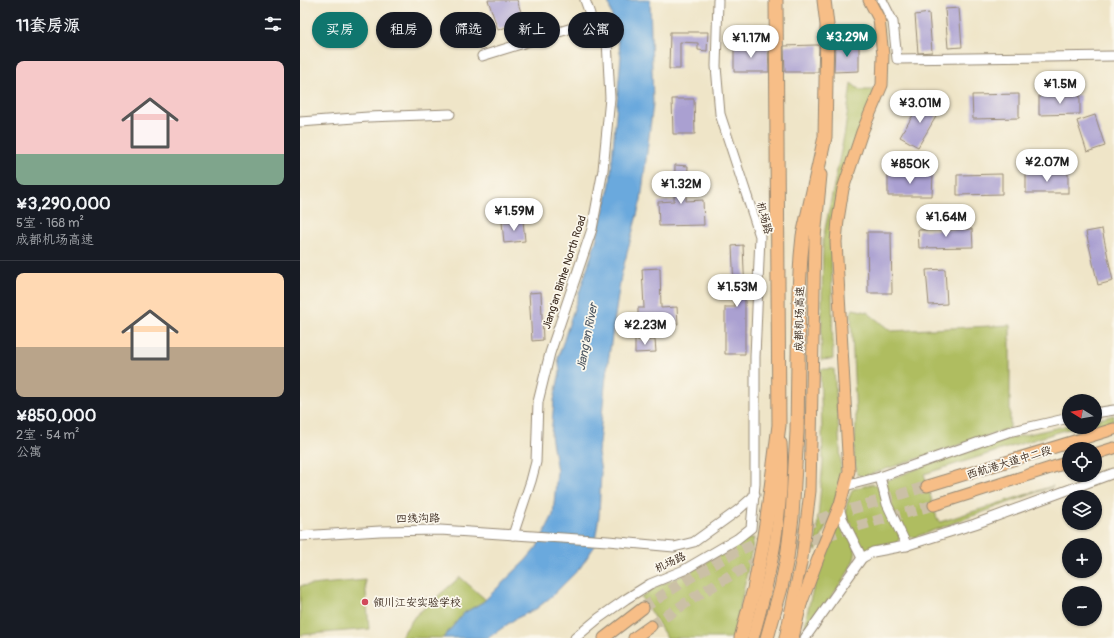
<!DOCTYPE html>
<html lang="zh">
<head>
<meta charset="utf-8">
<style>
  :root { --surface:#171b24; --page:#242831; --text:#f1f3f6; --muted:#9ea1a6; --line:#363941; --accent:#0f766e }
  body { margin:0; font-family:Pangolin,"LXGW WenKai TC",sans-serif; background:var(--page); color:var(--text); height:100vh; display:flex; flex-direction:column; font-size:15px; white-space:nowrap }
  * { box-sizing:border-box; margin:0 }
  p { font-size:13px; color:var(--muted) }
  .icon { flex:none; width:22px; height:22px; fill:none; stroke:currentColor; stroke-width:2; stroke-linecap:round; stroke-linejoin:round }
  .map { position:relative; flex:1; overflow:hidden }
  .drawer { display:flex; flex-direction:column; background:var(--surface); width:300px }
  .drawer>* { flex:none }
  .guide { position:absolute; left:12px; top:12px; width:380px; height:36px; display:flex; gap:8px }
  .needle { width:26px; rotate:281deg }
  .fabs { position:absolute; left:762px; top:394px; display:grid; gap:8px }
  .fabs a { display:grid; place-items:center; width:40px; height:40px; border-radius:50%; background:var(--surface); box-shadow:0 1px 3px #0004; font-size:20px }
  .price { position:absolute; translate:-50% -34px; padding:0 9px; border-radius:14px; background:#fff; color:#222; font-size:13px; line-height:26px; filter:drop-shadow(0 1px 2px #0008) }
  .price::after { content:''; position:absolute; left:50%; top:24px; width:12px; height:9px; margin-left:-6px; background:inherit; clip-path:polygon(0 0,100% 0,50% 100%) }
  .price.current { background:var(--accent); color:#fff }
  ul { padding:0; list-style:none }
  li { display:grid; align-content:center; gap:8px; height:212px; padding:0 16px }
  li+li { border-top:1px solid var(--line) }
  li span { display:grid; place-items:center; height:124px; border-radius:8px; color:#555 }
  li>.icon { margin-inline-start:auto }
  span .icon { width:72px; height:72px; fill:#fffc; stroke-width:1 }
  li b { font-size:17px }
  h2 { display:flex; justify-content:space-between; align-items:center; height:48px; padding:0 16px; font-size:17px }
  .chip { padding:0 14px; border-radius:18px; background:var(--surface); box-shadow:0 1px 3px #0004; font-size:14px; line-height:36px }
  .chip.current { background:var(--accent); color:#fff }
  main { display:flex; flex:1; min-height:0 }
  .map>svg:first-child { display:block }
  .green { fill:#afbd60; stroke:#75743f }
  .water { fill:#6ba9dd; stroke:#536a7e }
  .building { fill:#aaa0d1 }
  .lines { fill:none; stroke-linecap:round; stroke-linejoin:round }
  .major-tunnel { stroke:#cbc0a6; stroke-width:11; stroke-dasharray:11 5.5; stroke-linecap:butt }
  .minor-casing { stroke:#958873; stroke-width:11 }
  .major-casing { stroke:#958873; stroke-width:13 }
  .highway-casing { stroke:#958873; stroke-width:15 }
  .minor { stroke:#fff; stroke-width:9 }
  .major { stroke:#f7be87; stroke-width:11 }
  .highway { stroke:#f7be87; stroke-width:13 }
  .poi-dot { fill:#d1495b; stroke:#fbf7ec; stroke-width:1.5 }
  .labels { text-anchor:middle; stroke-width:3.5; stroke-linejoin:round; paint-order:stroke }
  .street-label { font-size:11px; fill:#3b2a1e; stroke:#fbf7ec }
  .poi-label { font-size:11px; fill:#3b2a1e; stroke:#fbf7ec; text-anchor:start }
  .water-label { font-size:12px; font-style:italic; fill:#4c5661; stroke:#fbf7ec }
</style>
</head>
<body>
<main>
<section class="drawer">
<h2>11套房源<svg class="icon" aria-label="filters" viewBox="0 0 24 24"><path d="M4 7h16M4 17h16"/><circle cx="9" cy="7" r="2"/><circle cx="15" cy="17" r="2"/></svg></h2>
<ul>
<li><span style="background:linear-gradient(#f6c9c9 75%,#7fa58c 0)"><svg class="icon" aria-label="home" viewBox="0 0 24 24"><path d="M3 11l9-7 9 7M6 9v11h12V9"/></svg></span><div><b>¥3,290,000</b><p>5室 · 168 m²</p><p>成都机场高速</p></div></li>
<li><span style="background:linear-gradient(#ffd9b3 60%,#b9a48a 0)"><svg class="icon" aria-label="home" viewBox="0 0 24 24"><path d="M3 11l9-7 9 7M6 9v11h12V9"/></svg></span><div><b>¥850,000</b><p>2室 · 54 m²</p><p>公寓</p></div></li>
</ul>
</section>
<div class="map">
<svg width="814" height="638" viewBox="0 0 814 638">
  <rect width="100%" height="100%" fill="#fbf7ec"/>
  <filter id="ink" filterUnits="userSpaceOnUse"><feTurbulence type="fractalNoise" baseFrequency=".025" numOctaves="2"/><feDisplacementMap in="SourceGraphic" scale="8" xChannelSelector="R" yChannelSelector="G"/><feConvolveMatrix kernelMatrix="1 2 1 2 8 2 1 2 1" color-interpolation-filters="sRGB"/></filter>
  <filter id="wash" filterUnits="userSpaceOnUse"><feTurbulence type="fractalNoise" baseFrequency=".012" numOctaves="4" result="noise"/><feDisplacementMap in="SourceGraphic" scale="16" xChannelSelector="R" yChannelSelector="G"/><feGaussianBlur stdDeviation="0.9" result="paint"/><feColorMatrix in="noise" values="0 0 0 0 0 0 0 0 0 0 0 0 0 0 0 0 0 1.4 0 .05"/><feComposite in="paint" operator="in"/></filter>
  <g filter="url(#wash)">
    <rect width="100%" height="100%" fill="#efe5c8"/>
    <g class="green">
      <path d="M551,83L560,90H575L539,190L531,227L533,359L521,360L523,239L545,131Z"/>
      <path d="M553,309L567,312L591,331L710,325V428L565,476L557,475L554,456L556,419L551,313Z"/>
      <path d="M520,369H534L541,462L540,480L535,502L516,551L515,550L523,463Z"/>
      <path d="M814,415V421L800,424H795V420Z"/>
      <path d="M769,425V427H775L624,474L637,518L640,522L753,486L643,527L615,537H606L590,504L585,481L632,463L711,438Z"/>
      <path d="M572,484L577,485L600,537C599,539 598,541 597,543C591,548 571,551 563,550C558,544 555,538 552,531C544,513 544,507 553,489Z"/>
      <path d="M539,522C544,530 553,541 555,549C560,565 519,612 508,626L505,627C509,591 525,556 539,522Z"/>
      <path d="M454,538L434,638H367L341,597L357,586L384,575L444,539Z"/>
      <path d="M160,577L186,600L164,613L143,638H100L115,616Z"/>
      <path d="M65,580L69,629L0,635V586Z"/>
    </g>
    <path class="water" d="M308,0H350L353,104L341,200L321,276L306,376L298,453L301,472L299,516L294,547L280,568L252,596L236,609L215,619L188,638H143L164,613L183,602L226,560L237,547L253,515L257,471L251,435L254,400L260,372L258,358L296,241L310,184L321,56Z"/>
    <g id="blocks">
      <g class="building">
        <path d="M188,0H217L224,21L198,30Z"/>
        <path d="M659,8L662,47L648,48L645,9Z"/>
        <path d="M629,13L632,52L618,53L615,15Z"/>
        <path d="M370,32H408L407,51L398,50V43L380,42V69H369Z"/>
        <path d="M515,45H519L518,72H485L484,46Z"/>
        <path d="M535,45H559V71L534,72Z"/>
        <path d="M434,46H468L469,72H434Z"/>
        <path d="M719,94V118L673,119L672,95Z"/>
        <path d="M780,95V114L739,115V96Z"/>
        <path d="M372,99H394L395,134H373Z"/>
        <path d="M622,100L640,110L618,147L600,137Z"/>
        <path d="M795,115L805,146L787,152L777,121Z"/>
        <path d="M375,165L388,166L386,201L403,200L404,225L359,226L358,202L374,201Z"/>
        <rect x="726" y="173" width="42" height="20"/>
        <path d="M588,174H633L632,196H588Z"/>
        <path d="M702,174V194L657,195V175Z"/>
        <path d="M223,220L225,241L204,243L202,222Z"/>
        <path d="M672,229L673,247L619,248L618,230Z"/>
        <path d="M802,229L813,281L798,285L786,232Z"/>
        <path d="M567,232H591L592,293H568Z"/>
        <path d="M443,245L445,296V354H425V307H435L432,246Z"/>
        <path d="M360,268L361,308L377,307L378,324L338,325V308H344L342,269Z"/>
        <path d="M645,269L647,304L629,305L626,270Z"/>
        <path d="M241,292L243,340L232,341L229,293Z"/>
        <path d="M335,340H355L356,352L335,353Z"/>
      </g>
    </g>
  </g>
  <g filter="url(#ink)">
    <use href="#blocks" fill-opacity="0" stroke="#958873" stroke-width="1"/>
    <g class="lines">
      <g class="major-tunnel">
        <path d="M343,608C374,588 406,566 440,550C499,522 565,506 627,486"/>
        <path d="M351,626C391,600 430,572 475,554C525,533 581,520 634,505"/>
      </g>
      <g class="minor-casing">
        <g id="minor">
          <path d="M582,0L593,22L597,59L814,56"/>
          <path d="M182,56L288,23L290,14L285,0"/>
          <path d="M0,122L68,117L150,114"/>
          <path d="M795,413L814,410"/>
          <path d="M580,477L587,504L607,546"/>
          <path d="M545,486L580,477L708,432L769,418"/>
          <path d="M539,507L542,518L562,558"/>
          <path d="M213,535L231,481L236,462L238,402L250,353L292,229L303,170L310,98L307,40L289,17"/>
          <path d="M0,536L80,531L140,530L308,541L374,547L394,542L437,511L455,495"/>
          <path d="M275,638L299,618L326,599L350,584L384,570L437,539L451,528L455,484V357L460,236L420,114L416,66L418,0"/>
          <path d="M505,638L562,558L573,552L605,546L675,524L814,473"/>
        </g>
      </g>
      <g class="major-casing">
        <g id="major">
          <path d="M795,454L814,448"/>
          <path d="M627,486L814,429"/>
          <path d="M634,505L769,462"/>
          <path d="M500,607L519,556L540,504L549,471L536,242L538,220L543,189L562,132L582,85L583,55L579,19L569,0"/>
          <path d="M304,638L343,608"/>
          <path d="M334,638L351,626"/>
          <path d="M453,638C471,575 485,509 481,443"/>
          <path d="M485,638L502,558L510,491L515,238L521,175"/>
          <path d="M493,638L502,600"/>
        </g>
      </g>
      <g class="highway-casing">
        <g id="highway">
          <path d="M441,638L454,589L462,548L468,511L479,425L476,0"/>
          <path d="M467,638L481,588L487,558L492,517L497,432L499,290L501,256L503,236L525,137L527,25L524,0"/>
        </g>
      </g>
      <use href="#minor" class="minor"/>
      <use href="#major" class="major"/>
      <use href="#highway" class="highway"/>
    </g>
  </g>
  <circle class="poi-dot" cx="65" cy="602" r="4"/>
  <g class="labels">
    <g class="street-label">
      <text transform="translate(465 218) rotate(75)" y="4">机场路</text>
      <text transform="translate(264 272) rotate(-72)" y="4">Jiang'an Binhe North Road</text>
      <text transform="translate(499 319) rotate(-89)" y="4">成都机场高速</text>
      <text transform="translate(709 462) rotate(-17)" y="4">西航港大道中二段</text>
      <text transform="translate(118 518) rotate(-1)" y="4">四线沟路</text>
      <text transform="translate(370 562) rotate(-26)" y="4">机场路</text>
    </g>
    <g class="poi-label">
      <text x="73" y="606">领川江安实验学校</text>
    </g>
    <g class="water-label">
      <text transform="translate(287 337) rotate(-79)" y="4">Jiang'an River</text>
    </g>
  </g>
</svg>
<div class="fabs">
<a><svg class="needle" viewBox="-14 -14 28 28"><path d="M0-13l5 13h-10z" fill="#e53935"/><path d="M0 13l5-13h-10z" fill="#9ea1a6"/></svg></a>
<a><svg class="icon" aria-label="locate" viewBox="0 0 24 24"><circle cx="12" cy="12" r="6"/><path d="M12 2v4M12 18v4M2 12h4M18 12h4"/></svg></a>
<a><svg class="icon" aria-label="layers" viewBox="0 0 24 24"><path d="M12 4l9 5-9 5-9-5zM3 14l9 5 9-5"/></svg></a>
<a>+</a>
<a>−</a>
</div>
<b class="price current" style="left:547px;top:58px">¥3.29M</b>
<b class="price" style="left:451px;top:59px">¥1.17M</b>
<b class="price" style="left:760px;top:105px">¥1.5M</b>
<b class="price" style="left:620px;top:124px">¥3.01M</b>
<b class="price" style="left:747px;top:183px">¥2.07M</b>
<b class="price" style="left:610px;top:185px">¥850K</b>
<b class="price" style="left:381px;top:205px">¥1.32M</b>
<b class="price" style="left:214px;top:232px">¥1.59M</b>
<b class="price" style="left:646px;top:238px">¥1.64M</b>
<b class="price" style="left:437px;top:308px">¥1.53M</b>
<b class="price" style="left:345px;top:346px">¥2.23M</b>
<div class="guide">
<a class="chip current">买房</a>
<a class="chip">租房</a>
<a class="chip">筛选</a>
<a class="chip">新上</a>
<a class="chip">公寓</a>
</div>
</div>
</main>
</body>
</html>
